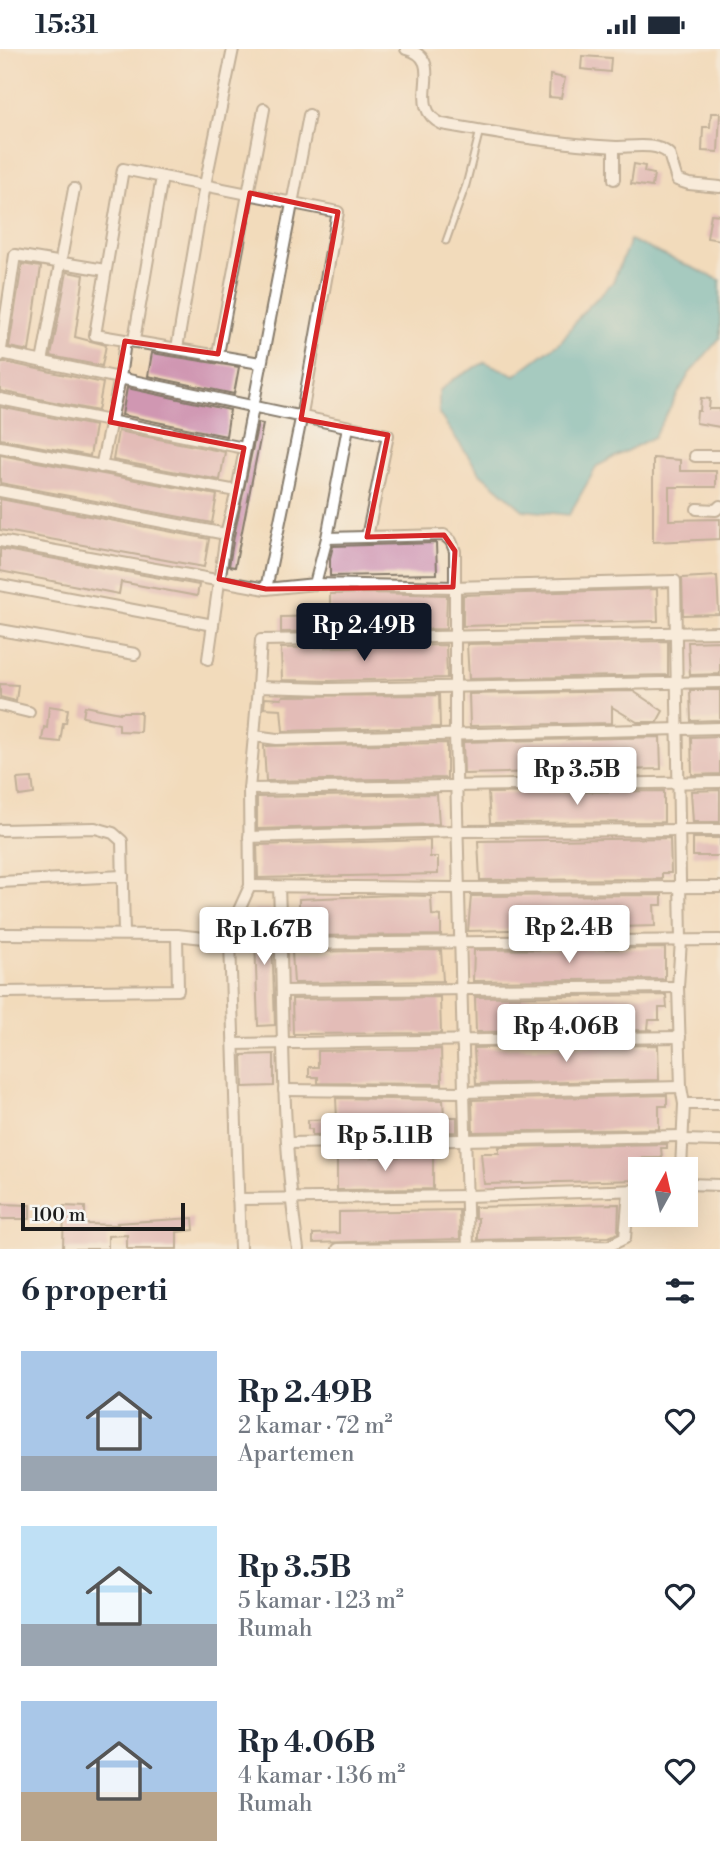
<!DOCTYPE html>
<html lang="id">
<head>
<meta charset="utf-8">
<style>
  :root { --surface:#fff; --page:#f2f2f3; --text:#1f2937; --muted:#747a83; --accent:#111827 }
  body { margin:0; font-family:"Libre Bodoni",serif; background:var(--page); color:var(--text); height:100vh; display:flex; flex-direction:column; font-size:26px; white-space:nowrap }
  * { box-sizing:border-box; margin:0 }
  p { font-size:23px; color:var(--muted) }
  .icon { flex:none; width:38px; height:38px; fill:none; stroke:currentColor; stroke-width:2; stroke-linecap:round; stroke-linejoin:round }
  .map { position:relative; height:1200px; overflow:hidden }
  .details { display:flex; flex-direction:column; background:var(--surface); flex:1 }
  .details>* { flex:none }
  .needle { width:46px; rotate:8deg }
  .fabs { position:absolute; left:628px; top:1108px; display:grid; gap:14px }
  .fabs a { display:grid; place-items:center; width:70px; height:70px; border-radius:0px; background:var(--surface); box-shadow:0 7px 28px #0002; font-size:35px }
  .scale { position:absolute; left:21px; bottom:18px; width:164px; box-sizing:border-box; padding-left:7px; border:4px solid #1c1c1c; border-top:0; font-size:19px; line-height:24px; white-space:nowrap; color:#1c1c1c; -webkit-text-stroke:5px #f6f6f2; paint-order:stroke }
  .price { position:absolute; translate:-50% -60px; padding:0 16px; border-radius:7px; background:#fff; color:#222; font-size:23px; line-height:46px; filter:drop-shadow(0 2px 4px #0008) }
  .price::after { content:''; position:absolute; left:50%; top:42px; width:21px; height:16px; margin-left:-10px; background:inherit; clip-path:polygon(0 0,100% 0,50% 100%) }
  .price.selected { background:var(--accent); color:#fff }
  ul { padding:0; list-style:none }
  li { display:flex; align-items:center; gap:21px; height:175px; padding:0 21px }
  li span { display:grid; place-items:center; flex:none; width:196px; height:140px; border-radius:0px; color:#555 }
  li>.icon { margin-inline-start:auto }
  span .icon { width:84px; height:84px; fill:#fffc; stroke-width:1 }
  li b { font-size:30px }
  h2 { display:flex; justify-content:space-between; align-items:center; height:84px; padding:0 21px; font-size:30px }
  .status { display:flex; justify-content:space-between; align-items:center; height:49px; padding:0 35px; background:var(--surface); direction:ltr }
  .status svg { height:19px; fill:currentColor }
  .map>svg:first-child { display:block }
  .water { fill:#48b5c4; stroke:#326870; stroke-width:2 }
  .building { fill:#d097b2 }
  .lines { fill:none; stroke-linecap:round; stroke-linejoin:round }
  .lane-casing { stroke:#877c6c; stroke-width:9 }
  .street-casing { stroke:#877c6c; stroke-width:14 }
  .lane { stroke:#fff; stroke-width:5 }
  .street { stroke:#fff; stroke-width:10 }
  .marked { fill:none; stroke:#d62828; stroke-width:5; stroke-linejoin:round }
</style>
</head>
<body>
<div class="status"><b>15:31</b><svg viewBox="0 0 49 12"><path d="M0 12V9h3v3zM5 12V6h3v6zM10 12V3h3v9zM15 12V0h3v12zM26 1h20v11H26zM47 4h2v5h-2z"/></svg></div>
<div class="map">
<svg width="720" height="1200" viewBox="0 0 720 1200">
  <rect width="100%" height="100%" fill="#f6f6f2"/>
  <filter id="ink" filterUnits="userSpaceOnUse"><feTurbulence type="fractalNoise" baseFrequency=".0143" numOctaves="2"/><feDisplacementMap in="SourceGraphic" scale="14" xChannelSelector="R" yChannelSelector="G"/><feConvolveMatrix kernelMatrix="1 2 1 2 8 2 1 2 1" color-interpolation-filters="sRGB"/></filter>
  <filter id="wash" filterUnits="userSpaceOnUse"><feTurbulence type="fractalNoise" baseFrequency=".00686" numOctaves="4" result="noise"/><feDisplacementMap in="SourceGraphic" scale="28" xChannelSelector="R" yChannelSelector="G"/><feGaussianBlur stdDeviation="1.57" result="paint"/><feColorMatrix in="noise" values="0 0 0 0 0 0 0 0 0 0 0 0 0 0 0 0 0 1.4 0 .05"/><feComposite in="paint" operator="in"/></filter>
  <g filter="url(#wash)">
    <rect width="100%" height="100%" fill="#f2dbbb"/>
    <path class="water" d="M630,191L720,231V289L689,325L654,388L597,417L569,466L523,461L480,424L439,365V342L454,330L485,313L515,326L562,291L582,264L613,233Z"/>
    <g id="blocks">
      <g class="building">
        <path d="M582,7L611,9L610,23L581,20Z"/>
        <path d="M550,26L565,29L561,49L549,48Z"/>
        <path d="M711,64H720L718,103L702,102L703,78H710Z"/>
        <path d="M634,115L645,117L644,123L654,125L652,138L631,135Z"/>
        <path d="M711,165L720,166V191L707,189Z"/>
        <path d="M22,215L41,218L29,302L9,298Z"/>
        <path d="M67,223L84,226L75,288L106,296L102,317L51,307Z"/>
        <path d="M152,304L239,318L234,345L148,327Z"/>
        <path d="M5,313L103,334L98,362L0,342V315Z"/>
        <path d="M127,339L230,361L226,387L122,366Z"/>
        <path d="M701,349L710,350L709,360H720V378L696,374L697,362H700Z"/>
        <path d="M0,358L95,377L90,407L0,390Z"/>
        <path d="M258,374L263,375L235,518L229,517L234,487Z"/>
        <path d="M118,382L225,403L220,431L113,411Z"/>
        <path d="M0,406L217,446L212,474L0,434Z"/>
        <path d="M653,409L680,411V422H716V438H669V471L720,470V490L653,493Z"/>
        <path d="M0,450L209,490L204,518L0,481Z"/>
        <path d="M436,494L437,525L330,527V509L333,497Z"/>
        <path d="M0,500L199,536L197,547L121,533L119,545L0,522Z"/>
        <path d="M717,527L719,565L683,566L682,529Z"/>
        <path d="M657,540L658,572L463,577V546Z"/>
        <path d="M375,544L447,546L446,580L281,583V568L330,567V545Z"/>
        <path d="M668,592V626L469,630L467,595Z"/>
        <path d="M720,592V625L690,626L688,593Z"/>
        <path d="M446,596L447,629L329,632L282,631L281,599Z"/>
        <path d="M0,635L18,636L16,652L0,648Z"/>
        <path d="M690,641H720V671L691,672Z"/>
        <path d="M633,642L663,662L657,673H637L612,658V674L470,677L469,645Z"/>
        <path d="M439,646L440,678L283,682L281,660L264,659L265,649L281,650L283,647Z"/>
        <path d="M49,657L68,660L66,674H63L60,693L42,691L44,678L47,679Z"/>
        <path d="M85,657L120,664V663H141L140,683L119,682V675L83,668Z"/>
        <path d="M720,687V725L692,726L691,688Z"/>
        <path d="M660,688L661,720L464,725L463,693Z"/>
        <path d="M447,694V729L266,732L264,697Z"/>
        <path d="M32,729L34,745L19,747L17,730Z"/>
        <path d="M720,741V773H693L691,742Z"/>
        <path d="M664,742V773L490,774L488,744Z"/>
        <path d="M437,745L439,775L257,780V748Z"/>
        <path d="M670,789L671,824H662V830L480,831L478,792Z"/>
        <rect x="693" y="789" width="27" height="18"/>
        <path d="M430,791V808H438V825L258,829L257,796Z"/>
        <path d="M394,846L431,847L432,866L441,867V886L292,887V871H299V850Z"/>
        <path d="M662,846V856H654L655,877L468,882L471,847Z"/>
        <path d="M254,860H271L275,976L258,977Z"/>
        <path d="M665,899V930L473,932L474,901Z"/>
        <path d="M441,901L443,932L294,934L292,903Z"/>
        <path d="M666,946L667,959H659V971H649L648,980L653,981L476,983L475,948Z"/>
        <path d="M440,948L441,984L293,985L292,950Z"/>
        <path d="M658,996L659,1031L476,1035L474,999Z"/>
        <path d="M441,1000L442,1035L318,1034V1028H309V1018H318V1002Z"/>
        <path d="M274,1005V1037L243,1038L242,1006Z"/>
        <path d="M667,1046V1057H659V1080L473,1083L472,1051Z"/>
        <path d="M336,1049L443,1051L444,1068H457V1083L312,1086V1080H308V1071L337,1070Z"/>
        <path d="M667,1095V1099H661L662,1109H640V1131L484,1135L481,1104H499V1098Z"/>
        <path d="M433,1107V1140L337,1141V1109Z"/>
        <path d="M0,1155L30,1156V1170H0Z"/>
        <path d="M619,1155L618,1184L609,1188L478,1191V1169H475V1158Z"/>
        <path d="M64,1157L85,1158V1175L118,1176L117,1174L193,1169L194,1181L177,1183V1200H127V1186L108,1187V1200H63Z"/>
        <path d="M459,1161L460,1190L313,1194V1185L339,1184V1163Z"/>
      </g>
    </g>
  </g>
  <g filter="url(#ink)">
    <use href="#blocks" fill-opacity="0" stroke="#877c6c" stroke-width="2"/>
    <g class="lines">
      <g class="lane-casing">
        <path id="lane" d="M446,192L466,136L480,81"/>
      </g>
      <g class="street-casing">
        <g id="street">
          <path d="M406,0C450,11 403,57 442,75C500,85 558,95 616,98C632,98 657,93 669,105L677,131L689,135L720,138"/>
          <path d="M614,130V98"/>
          <path d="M134,291L162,128"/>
          <path d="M177,299L205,136L233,0"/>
          <path d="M1,304L388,386L367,488"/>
          <path d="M218,305L264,60"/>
          <path d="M0,307L15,206L105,221"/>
          <path d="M42,313L74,140"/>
          <path d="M260,314L95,286L123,120L338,163L301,370L266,540"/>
          <path d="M0,350L244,399"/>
          <path d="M0,398L237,442"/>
          <path d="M695,407H720"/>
          <path d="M101,418L120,329L125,292"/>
          <path d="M0,442L226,485"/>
          <path d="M697,460L716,461L720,457"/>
          <path d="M327,489L348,378"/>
          <path d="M0,492L266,540L315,535L453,538L675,532L681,891L678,938L681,1038L684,1055L681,1120"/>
          <path d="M315,535L327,489L444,486L451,492L455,502V685L468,1200"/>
          <path d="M0,536L213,576"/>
          <path d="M0,581L135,605"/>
          <path d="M208,610L226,485L237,442L309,66"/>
          <path d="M720,633L329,640L258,638L254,687L277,690L720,679"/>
          <path d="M258,638L261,591L720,583"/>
          <path d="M0,656L29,663"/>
          <path d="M249,740L720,733"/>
          <path d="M0,781L95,779L113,784L122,792L124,885"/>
          <path d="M249,788L457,782L720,781"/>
          <path d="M0,833L123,827"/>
          <path d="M250,837L458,839L720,838"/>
          <path d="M279,838C284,959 280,1081 298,1200"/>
          <path d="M0,885L177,886L230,892"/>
          <path d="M281,895L720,891"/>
          <path d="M283,942L678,938"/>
          <path d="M0,943L178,941L177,886"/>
          <path d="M234,995L680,988"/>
          <path d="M284,1041L463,1043L681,1038"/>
          <path d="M684,1055H720"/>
          <path d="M682,1091L720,1092"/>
          <path d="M288,1094L682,1087"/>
          <path d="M686,1135L720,1136"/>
          <path d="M238,1150L467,1147L640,1141"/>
          <path d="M240,1200L230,892L234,872L250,837L249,740L254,687"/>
          <path d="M338,1200L609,1197L625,1189L629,1143"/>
        </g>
      </g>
      <use href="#lane" class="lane"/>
      <use href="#street" class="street"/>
    </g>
  </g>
  <path d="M0 0H720V1200H0ZM250,144L338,163L301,370L388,386L367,488L444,486L455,502L453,538L266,540L219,530L244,399L110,373L125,292L218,305Z" fill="#f2dbbb" fill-opacity=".55" fill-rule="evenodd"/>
  <path class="marked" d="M250,144L338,163L301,370L388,386L367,488L444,486L455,502L453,538L266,540L219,530L244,399L110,373L125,292L218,305Z"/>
</svg>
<div class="fabs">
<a><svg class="needle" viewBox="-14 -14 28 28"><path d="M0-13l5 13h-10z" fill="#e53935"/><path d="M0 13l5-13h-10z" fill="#747a83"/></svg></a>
</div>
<div class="scale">100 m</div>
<b class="price selected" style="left:364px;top:614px">Rp 2.49B</b>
<b class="price" style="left:577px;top:758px">Rp 3.5B</b>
<b class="price" style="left:569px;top:916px">Rp 2.4B</b>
<b class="price" style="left:264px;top:918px">Rp 1.67B</b>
<b class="price" style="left:566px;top:1015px">Rp 4.06B</b>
<b class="price" style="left:385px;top:1124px">Rp 5.11B</b>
</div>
<section class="details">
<h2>6 properti<svg class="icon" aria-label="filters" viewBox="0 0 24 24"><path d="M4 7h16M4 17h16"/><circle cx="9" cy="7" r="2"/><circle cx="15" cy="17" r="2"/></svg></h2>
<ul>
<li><span style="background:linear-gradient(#a9c7e8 75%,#9aa5b1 0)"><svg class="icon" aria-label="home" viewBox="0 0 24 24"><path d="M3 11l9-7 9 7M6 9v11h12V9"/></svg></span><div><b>Rp 2.49B</b><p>2 kamar · 72 m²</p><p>Apartemen</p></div><svg class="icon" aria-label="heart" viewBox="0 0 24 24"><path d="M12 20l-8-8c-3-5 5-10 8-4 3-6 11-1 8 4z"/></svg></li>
<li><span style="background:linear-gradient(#bfe0f5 70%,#9aa5b1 0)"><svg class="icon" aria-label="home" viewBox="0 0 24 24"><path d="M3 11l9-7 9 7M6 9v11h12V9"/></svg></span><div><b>Rp 3.5B</b><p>5 kamar · 123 m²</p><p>Rumah</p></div><svg class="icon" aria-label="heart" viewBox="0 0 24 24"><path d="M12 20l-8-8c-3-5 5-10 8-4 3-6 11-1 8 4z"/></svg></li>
<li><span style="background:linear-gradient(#a9c7e8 65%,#b9a48a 0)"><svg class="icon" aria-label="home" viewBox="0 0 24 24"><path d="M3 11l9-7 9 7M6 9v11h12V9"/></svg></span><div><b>Rp 4.06B</b><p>4 kamar · 136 m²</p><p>Rumah</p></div><svg class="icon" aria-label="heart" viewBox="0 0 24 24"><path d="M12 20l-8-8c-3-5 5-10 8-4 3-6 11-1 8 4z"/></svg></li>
</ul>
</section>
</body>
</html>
